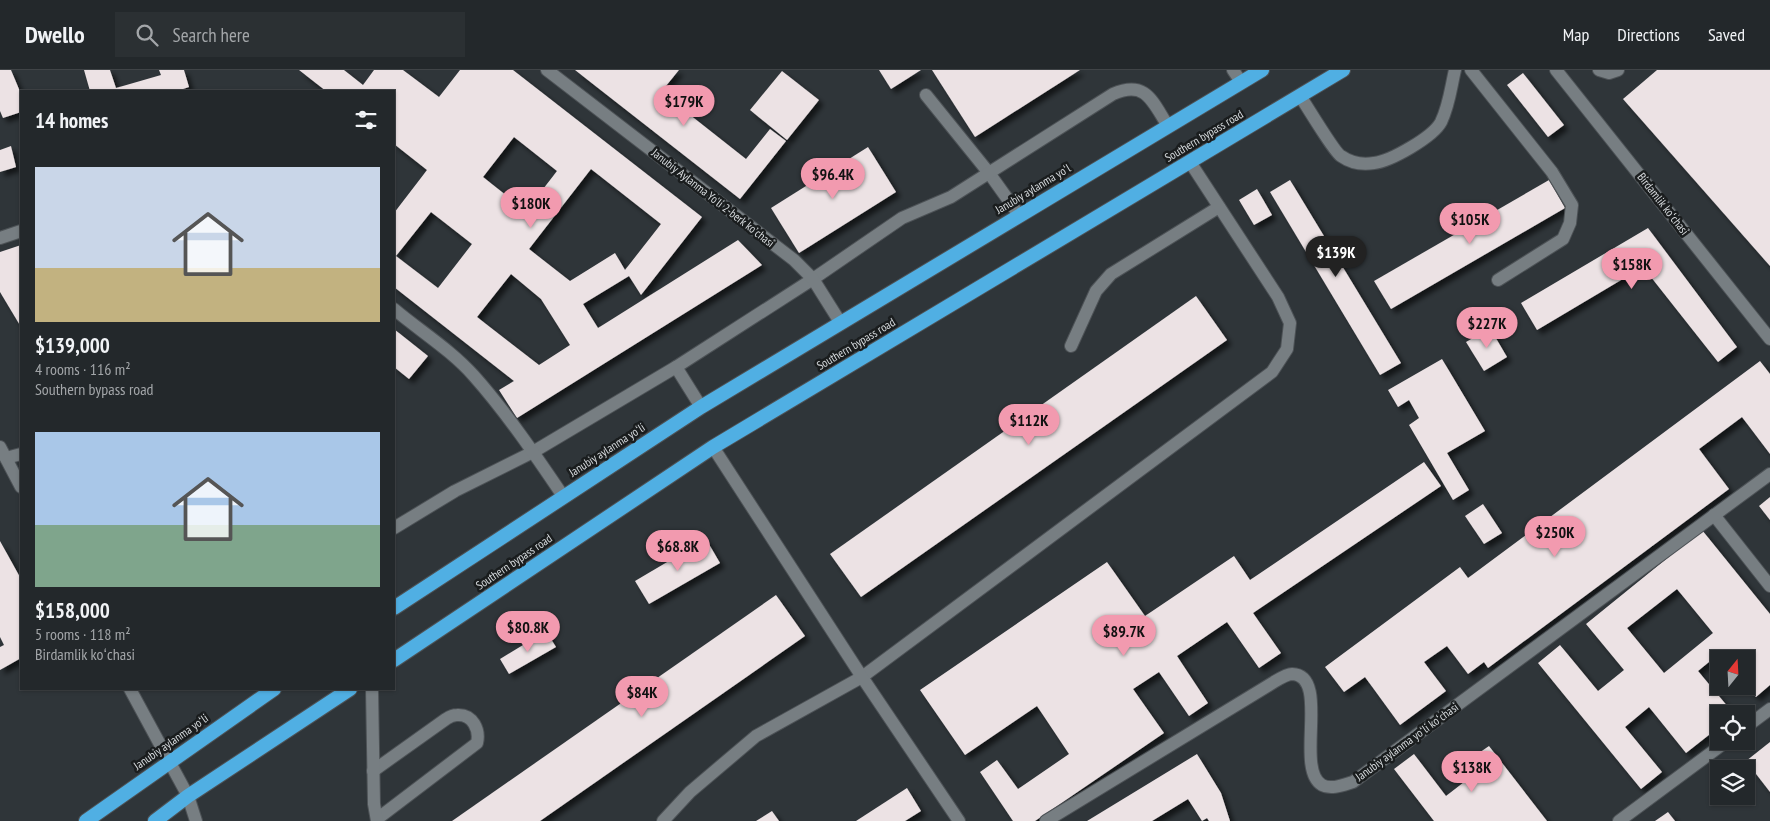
<!DOCTYPE html>
<html lang="en">
<head>
<meta charset="utf-8">
<style>
  :root { --surface:#23282b; --page:#2b3033; --text:#f1f3f6; --muted:#a3a6a9; --line:#404447; --accent:#f29aaf }
  body { margin:0; font-family:"PT Sans Narrow",sans-serif; background:var(--page); color:var(--text); height:100vh; display:flex; flex-direction:column; font-size:19px; white-space:nowrap }
  * { box-sizing:border-box; margin:0 }
  p { font-size:16px; color:var(--muted) }
  .icon { flex:none; width:28px; height:28px; fill:none; stroke:currentColor; stroke-width:2; stroke-linecap:round; stroke-linejoin:round }
  .map { position:relative; flex:1; overflow:hidden }
  .drawer { position:absolute; left:20px; top:20px; width:375px; height:600px; display:flex; flex-direction:column; background:var(--surface); border-radius:0px; box-shadow:0 1px 4px #0004,0 0 0 1px var(--line) }
  .drawer>* { flex:none }
  .needle { width:32px; rotate:18deg }
  .tools { position:absolute; left:1710px; top:580px; display:grid; gap:10px }
  .tools a { display:grid; place-items:center; width:45px; height:45px; border-radius:0px; background:var(--surface); box-shadow:0 1px 4px #0004,0 0 0 1px var(--line); font-size:25px }
  .price { position:absolute; translate:-50% -42px; padding:0 11px; border-radius:18px; background:var(--accent); color:#111; font-size:16px; line-height:32px; filter:drop-shadow(0 1px 2px #0008) }
  .price::after { content:''; position:absolute; left:50%; top:30px; width:15px; height:11px; margin-left:-8px; background:inherit; clip-path:polygon(0 0,100% 0,50% 100%) }
  .price.active { background:#222; color:#fff }
  ul { padding:0; list-style:none }
  li { display:grid; align-content:center; gap:10px; height:265px; padding:0 15px }
  li span { display:grid; place-items:center; height:155px; border-radius:0px; color:#555 }
  li>.icon { margin-inline-start:auto }
  span .icon { width:90px; height:90px; fill:#fffc; stroke-width:1 }
  li b { font-size:21px }
  h2 { display:flex; justify-content:space-between; align-items:center; height:60px; padding:0 15px; font-size:21px }
  header { display:flex; align-items:center; gap:30px; box-sizing:border-box; height:70px; padding:0 25px; background:var(--surface); border-bottom:1px solid var(--line) }
  header strong { font-size:24px }
  nav { display:flex; gap:28px; margin-inline-start:auto; font-size:18px }
  .search { width:350px; height:45px; background:var(--page); display:flex; align-items:center; gap:12px; box-sizing:border-box; padding:0 18px; border-radius:0px; color:var(--muted); font-size:19px }
  .map>svg:first-child { display:block }
  .building { fill:#ece2e4; fill-rule:evenodd; filter:url(#shadow) }
  .lines { fill:none; stroke-linecap:round; stroke-linejoin:round }
  .service-casing { stroke:#4d5256; stroke-width:14 }
  .minor-casing { stroke:#4d5256; stroke-width:14 }
  .secondary-casing { stroke:#4d5256; stroke-width:14 }
  .trunk-casing { stroke:#4d5256; stroke-width:16 }
  .service { stroke:#777e82; stroke-width:12 }
  .minor { stroke:#777e82; stroke-width:12 }
  .secondary { stroke:#777e82; stroke-width:12 }
  .trunk { stroke:#50afe3; stroke-width:14 }
  .labels { text-anchor:middle; stroke-width:5; stroke-linejoin:round; paint-order:stroke }
  .street-label { font-size:12px; fill:#d7dbde; stroke:#1a1d1e }
</style>
</head>
<body>
<header>
<strong>Dwello</strong>
<div class="search"><svg class="icon" aria-label="search" viewBox="0 0 24 24"><circle cx="10" cy="10" r="6"/><path d="M15 15l6 6"/></svg>Search here</div>
<nav><a>Map</a><a>Directions</a><a>Saved</a></nav>
</header>
<div class="map">
<svg width="1770" height="751" viewBox="0 0 1770 751">
  <defs>
    <filter id="shadow"><feDropShadow dx="4.5" dy="4.5" stdDeviation="2.5" flood-color="#0009"/></filter>
  </defs>
  <rect width="100%" height="100%" fill="#2f3539"/>
  <g class="building">
    <path d="M0,0H11L21,24V42L3,48L0,41Z"/>
    <path d="M84,0H110L116,18L161,5L159,0H184L189,17L177,21H90Z"/>
    <path d="M299,0H344L363,15L374,0H403L439,27L460,0H513L702,147L641,225L629,206L583,234L598,258L738,170L762,195L517,348L499,320L514,311L394,217V143L427,100L394,74V21H326ZM514,67L557,101L526,141L483,107ZM591,99L661,154L625,200L615,183L570,211L529,179ZM431,142L472,174L438,218L396,186ZM511,204L541,229L570,275L539,295L477,247Z"/>
    <path d="M575,0H679L661,22L746,89L770,59L786,71L740,129Z"/>
    <path d="M879,0H921L891,19Z"/>
    <path d="M932,0H1080L975,67Z"/>
    <path d="M1657,0H1770V196L1623,29Z"/>
    <path d="M782,1L819,30L787,70L750,40Z"/>
    <path d="M1523,3L1564,55L1548,67L1507,15Z"/>
    <path d="M11,76L16,97L0,102V80Z"/>
    <path d="M868,77L896,122L799,183L771,138Z"/>
    <path d="M1290,110L1401,293L1380,305L1270,122Z"/>
    <path d="M1549,110L1565,138L1391,239L1374,211Z"/>
    <path d="M1257,119L1272,145L1254,155L1239,130Z"/>
    <path d="M1648,158L1737,277L1718,292L1643,197L1537,260L1521,233Z"/>
    <path d="M21,175V257L0,222V182Z"/>
    <path d="M1196,226L1227,270L861,527L830,484Z"/>
    <path d="M1490,258L1507,287L1484,301L1466,272Z"/>
    <path d="M394,259L428,286L409,309L394,297Z"/>
    <path d="M1442,289L1485,361L1447,383L1469,420L1453,430L1409,355L1419,348L1409,330L1398,337L1388,320Z"/>
    <path d="M1760,291L1770,304V384L1742,347L1699,379L1729,419L1488,598L1484,592L1468,604L1447,576L1424,592L1446,621L1400,655L1365,607L1344,622L1325,597L1460,497L1468,508Z"/>
    <path d="M1424,392L1441,416L1253,543L1281,583L1259,598L1227,552L1177,586L1208,633L1189,646L1159,602L1133,619L1164,663L1035,751H1013L980,702L997,690L1018,719L1069,684L1037,636L965,685L920,620L1107,492L1145,546L1234,486L1250,510Z"/>
    <path d="M1770,427V450L1759,436Z"/>
    <path d="M1483,434L1502,463L1484,474L1465,446Z"/>
    <path d="M1702,460L1770,544V615L1756,627L1746,615V589H1725L1720,583L1698,601L1734,644H1719V657L1686,683L1649,637L1625,657L1662,702L1641,719L1538,593L1560,575L1598,621L1624,600L1586,554ZM1677,519L1713,563L1664,603L1627,558Z"/>
    <path d="M706,469L720,493L649,534L635,511Z"/>
    <path d="M0,471L21,509V588L0,600V577L4,575L0,567Z"/>
    <path d="M776,525L805,566L540,751H452Z"/>
    <path d="M546,561L556,577L509,604L500,589Z"/>
    <path d="M1770,672V722L1746,691Z"/>
    <path d="M1489,676L1547,751H1434L1394,699L1414,684L1446,726L1482,698L1473,687Z"/>
    <path d="M1197,684L1221,723L1230,751H1209L1207,748L1202,751L1188,729L1152,751H1087Z"/>
    <path d="M907,718L921,741L905,751H856Z"/>
    <path d="M772,741L779,751H756Z"/>
    <path d="M1668,742L1675,751H1655Z"/>
  </g>
  <g class="lines">
    <g class="service-casing">
      <g id="service">
        <path d="M1471,0L1552,102L1572,135L1570,153L1563,169L1498,210"/>
        <path d="M1599,0L1609,3L1618,0"/>
        <path d="M926,25L989,103L1019,145"/>
        <path d="M1300,26C1307,36 1334,82 1341,86C1351,93 1362,95 1374,93C1391,91 1433,67 1441,52C1449,36 1451,17 1455,0"/>
        <path d="M0,168L21,161"/>
        <path d="M1071,276L1096,221L1111,204L1219,137"/>
        <path d="M676,297L701,337"/>
        <path d="M6,388L21,384"/>
        <path d="M1714,445L1770,516"/>
        <path d="M394,458L455,421L533,382L676,297L813,209L902,148L951,127L1113,24C1146,10 1152,31 1168,56"/>
        <path d="M1746,657L1770,639"/>
        <path d="M373,701L446,649C449,647 454,645 457,645C473,644 480,660 477,673L377,749"/>
        <path d="M663,751L690,722L756,666L862,607L1272,302L1287,279L1290,253L1278,227L1190,92"/>
        <path d="M1046,751L1274,612C1279,609 1287,604 1292,604C1331,605 1294,699 1322,715C1331,720 1343,715 1353,712L1770,404"/>
        <path d="M1619,751L1727,671"/>
      </g>
    </g>
    <g class="minor-casing">
      <g id="minor">
        <path d="M547,0L794,190L813,209L840,252"/>
        <path d="M1233,0L1241,12"/>
        <path d="M1556,0L1770,269"/>
        <path d="M394,239C420,261 451,280 474,306C506,342 536,386 563,426"/>
        <path d="M713,377L862,607L959,751"/>
        <path d="M372,619L374,734L377,751"/>
      </g>
    </g>
    <g class="secondary-casing">
      <g id="secondary">
        <path d="M0,377L21,417"/>
        <path d="M130,619L188,726L196,751"/>
      </g>
    </g>
    <g class="trunk-casing">
      <g id="trunk">
        <path d="M394,538L701,337L1262,0"/>
        <path d="M394,590L713,377L1343,0"/>
        <path d="M86,751L274,619"/>
        <path d="M155,751L188,726L350,619"/>
      </g>
    </g>
    <use href="#service" class="service"/>
    <use href="#minor" class="minor"/>
    <use href="#secondary" class="secondary"/>
    <use href="#trunk" class="trunk"/>
  </g>
  <g class="labels">
    <g class="street-label">
      <text transform="translate(1204 66) rotate(-31)" y="4">Southern bypass road</text>
      <text transform="translate(1033 119) rotate(-31)" y="4">Janubiy aylanma yoʻl</text>
      <text transform="translate(713 128) rotate(38)" y="4">Janubiy Аylanma Yo'li 2-berk koʼchasi</text>
      <text transform="translate(1663 134) rotate(52)" y="4">Birdamlik koʻchasi</text>
      <text transform="translate(856 274) rotate(-31)" y="4">Southern bypass road</text>
      <text transform="translate(607 380) rotate(-33)" y="4">Janubiy aylanma yoʻli</text>
      <text transform="translate(514 492) rotate(-34)" y="4">Southern bypass road</text>
      <text transform="translate(171 672) rotate(-35)" y="4">Janubiy aylanma yoʻli</text>
      <text transform="translate(1407 672) rotate(-36)" y="4">Janubiy aylanma yoʻli koʻchasi</text>
    </g>
  </g>
</svg>
<div class="tools">
<a><svg class="needle" viewBox="-14 -14 28 28"><path d="M0-13l5 13h-10z" fill="#e53935"/><path d="M0 13l5-13h-10z" fill="#a3a6a9"/></svg></a>
<a><svg class="icon" aria-label="locate" viewBox="0 0 24 24"><circle cx="12" cy="12" r="6"/><path d="M12 2v4M12 18v4M2 12h4M18 12h4"/></svg></a>
<a><svg class="icon" aria-label="layers" viewBox="0 0 24 24"><path d="M12 4l9 5-9 5-9-5zM3 14l9 5 9-5"/></svg></a>
</div>
<b class="price" style="left:684px;top:57px">$179K</b>
<b class="price" style="left:833px;top:130px">$96.4K</b>
<b class="price" style="left:531px;top:159px">$180K</b>
<b class="price" style="left:1470px;top:175px">$105K</b>
<b class="price active" style="left:1336px;top:208px">$139K</b>
<b class="price" style="left:1632px;top:220px">$158K</b>
<b class="price" style="left:1487px;top:279px">$227K</b>
<b class="price" style="left:1029px;top:376px">$112K</b>
<b class="price" style="left:1555px;top:488px">$250K</b>
<b class="price" style="left:678px;top:502px">$68.8K</b>
<b class="price" style="left:528px;top:583px">$80.8K</b>
<b class="price" style="left:1124px;top:587px">$89.7K</b>
<b class="price" style="left:642px;top:648px">$84K</b>
<b class="price" style="left:1472px;top:723px">$138K</b>
<section class="drawer">
<h2>14 homes<svg class="icon" aria-label="filters" viewBox="0 0 24 24"><path d="M4 7h16M4 17h16"/><circle cx="9" cy="7" r="2"/><circle cx="15" cy="17" r="2"/></svg></h2>
<ul>
<li><span style="background:linear-gradient(#c9d6e8 65%,#c2b280 0)"><svg class="icon" aria-label="home" viewBox="0 0 24 24"><path d="M3 11l9-7 9 7M6 9v11h12V9"/></svg></span><div><b>$139,000</b><p>4 rooms · 116 m²</p><p>Southern bypass road</p></div></li>
<li><span style="background:linear-gradient(#a9c7e8 60%,#7fa58c 0)"><svg class="icon" aria-label="home" viewBox="0 0 24 24"><path d="M3 11l9-7 9 7M6 9v11h12V9"/></svg></span><div><b>$158,000</b><p>5 rooms · 118 m²</p><p>Birdamlik koʻchasi</p></div></li>
</ul>
</section>
</div>
</body>
</html>
